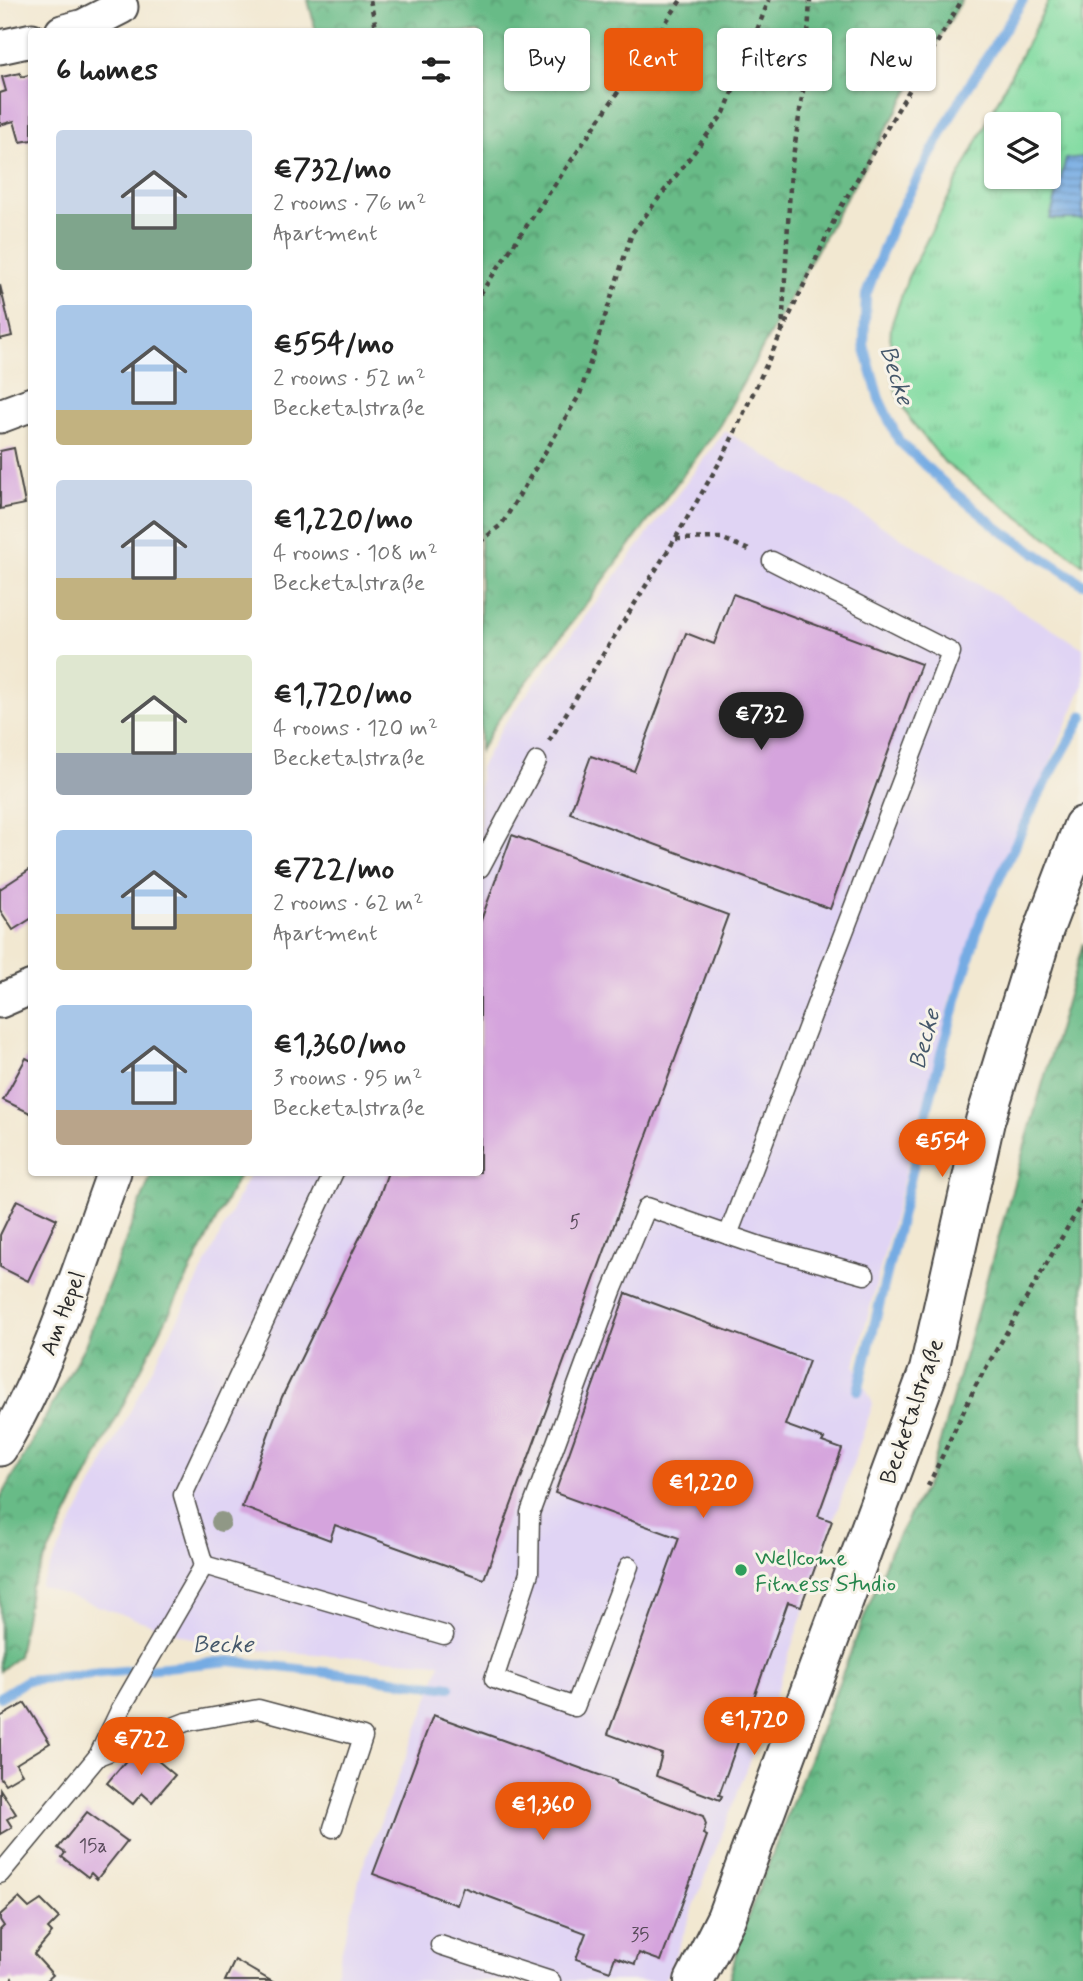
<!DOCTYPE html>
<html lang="en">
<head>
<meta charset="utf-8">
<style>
  :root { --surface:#fff; --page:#f6f6f6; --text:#222; --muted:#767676; --accent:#ea580c }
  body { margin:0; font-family:Mynerve,sans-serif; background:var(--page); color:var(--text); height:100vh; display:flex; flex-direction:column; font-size:26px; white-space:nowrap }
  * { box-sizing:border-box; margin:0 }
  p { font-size:23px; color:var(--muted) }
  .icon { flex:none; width:38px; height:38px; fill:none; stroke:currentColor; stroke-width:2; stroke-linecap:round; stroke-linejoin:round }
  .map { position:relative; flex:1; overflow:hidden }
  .details { position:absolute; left:28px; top:28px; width:455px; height:1148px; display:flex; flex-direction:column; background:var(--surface); border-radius:7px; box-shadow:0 2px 5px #0004 }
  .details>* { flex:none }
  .hud { position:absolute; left:504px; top:28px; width:472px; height:63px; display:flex; gap:14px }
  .controls { position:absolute; left:984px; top:112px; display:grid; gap:14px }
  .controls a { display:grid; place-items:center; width:77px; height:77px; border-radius:7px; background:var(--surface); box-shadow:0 2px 5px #0004; font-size:35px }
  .price { position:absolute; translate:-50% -60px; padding:0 16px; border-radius:24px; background:var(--accent); color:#fff; font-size:23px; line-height:46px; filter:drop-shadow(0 2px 4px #0008) }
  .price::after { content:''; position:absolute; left:50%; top:42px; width:21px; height:16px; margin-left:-10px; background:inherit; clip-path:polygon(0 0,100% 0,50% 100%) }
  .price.active { background:#222; color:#fff }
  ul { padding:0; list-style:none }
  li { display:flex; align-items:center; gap:21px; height:175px; padding:0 28px }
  li span { display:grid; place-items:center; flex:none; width:196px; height:140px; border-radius:7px; color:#555 }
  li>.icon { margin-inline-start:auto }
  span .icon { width:84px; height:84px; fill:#fffc; stroke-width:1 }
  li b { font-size:30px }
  h2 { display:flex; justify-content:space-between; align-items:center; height:84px; padding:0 28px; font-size:30px }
  .pill { padding:0 24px; border-radius:7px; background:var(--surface); box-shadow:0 2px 5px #0004; font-size:24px; line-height:63px }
  .pill.active { background:var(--accent); color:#fff }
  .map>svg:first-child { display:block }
  .built { fill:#e0d4f4 }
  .grass { fill:url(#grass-tufts); stroke:#568366; stroke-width:2; fill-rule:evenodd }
  .forest { fill:url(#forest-crowns); stroke:#4a7359; stroke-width:2 }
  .water { fill:url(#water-rules); stroke:#506b87; stroke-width:2 }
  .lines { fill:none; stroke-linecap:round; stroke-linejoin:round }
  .stream { stroke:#74abe3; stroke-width:10 }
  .building { fill:#d5a4dd }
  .service-casing { stroke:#494744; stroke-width:21 }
  .minor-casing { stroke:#494744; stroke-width:37 }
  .secondary-casing { stroke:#494744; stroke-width:42 }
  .path { stroke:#494744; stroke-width:4.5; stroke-dasharray:5 5; stroke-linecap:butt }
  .service { stroke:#fff; stroke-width:18 }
  .minor { stroke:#fff; stroke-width:33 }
  .secondary { stroke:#fff; stroke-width:38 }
  .tree { fill:#909886 }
  .leisure-dot { fill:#2e9e5b; stroke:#f7f3e8; stroke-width:2.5 }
  .labels { text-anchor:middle; stroke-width:6; stroke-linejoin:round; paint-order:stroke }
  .number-label { font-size:19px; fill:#564958 }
  .street-label { font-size:23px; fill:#2b2b2b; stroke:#f7f3e8 }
  .leisure-label { font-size:23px; fill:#27864d; stroke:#f7f3e8; text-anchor:start }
  .water-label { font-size:24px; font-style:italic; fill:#45586b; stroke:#f7f3e8 }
</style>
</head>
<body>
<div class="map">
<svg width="1083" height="1981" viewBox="0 0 1083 1981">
  <defs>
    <pattern id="grass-tufts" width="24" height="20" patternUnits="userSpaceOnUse" patternTransform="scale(1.75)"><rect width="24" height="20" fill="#81dba1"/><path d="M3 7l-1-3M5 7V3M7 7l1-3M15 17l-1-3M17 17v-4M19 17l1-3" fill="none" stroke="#70bc8b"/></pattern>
    <pattern id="forest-crowns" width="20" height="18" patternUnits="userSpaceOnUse" patternTransform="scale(1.75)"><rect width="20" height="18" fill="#68bb87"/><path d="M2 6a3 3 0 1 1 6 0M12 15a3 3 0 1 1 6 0" fill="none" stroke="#56986f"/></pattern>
    <pattern id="water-rules" width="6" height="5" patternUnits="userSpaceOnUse" patternTransform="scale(1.75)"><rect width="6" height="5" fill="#74abe3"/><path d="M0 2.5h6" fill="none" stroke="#5f8bb8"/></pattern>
  </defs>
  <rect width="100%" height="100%" fill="#f7f3e8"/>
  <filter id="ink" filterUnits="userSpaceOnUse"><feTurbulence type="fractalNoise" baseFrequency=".0143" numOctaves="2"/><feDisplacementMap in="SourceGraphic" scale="14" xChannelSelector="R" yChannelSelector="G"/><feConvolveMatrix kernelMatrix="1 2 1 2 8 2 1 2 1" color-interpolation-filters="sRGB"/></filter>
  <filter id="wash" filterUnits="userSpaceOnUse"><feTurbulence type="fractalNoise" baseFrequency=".00686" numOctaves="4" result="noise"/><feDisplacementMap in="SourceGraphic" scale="28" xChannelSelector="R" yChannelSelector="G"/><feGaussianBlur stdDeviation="1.57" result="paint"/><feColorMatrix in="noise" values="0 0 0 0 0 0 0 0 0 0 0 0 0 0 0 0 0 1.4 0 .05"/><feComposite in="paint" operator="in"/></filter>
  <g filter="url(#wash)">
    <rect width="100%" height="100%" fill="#f2e8d1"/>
    <path class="built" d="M725,431L1083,648V686L953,991L855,1365L873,1404L776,1693L668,1974L663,1981H334L362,1868L424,1712L440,1663L217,1647L40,1586L196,1284L250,1173L480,1172V768L502,727Z"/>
    <path class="grass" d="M1049,0H1083V564L945,463L911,421L897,394L889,363L891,326L908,277ZM996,124H1048V177H996Z"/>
    <g class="forest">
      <path d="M308,0H962L838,212L717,430L496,723L480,751V32L316,31Z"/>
      <path d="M1083,943V1981H729L742,1932L890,1551L929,1480Z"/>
      <path d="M152,1173H240L31,1587L18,1656L0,1671V1500L85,1345Z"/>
    </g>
    <path class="water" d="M1083,157V219H1050L1066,159Z"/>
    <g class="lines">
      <g class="stream">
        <path d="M1023,0L958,103L892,226L866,295L864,345L879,399L899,441L948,487L999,529L1083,584"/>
        <path d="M858,1391L942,1050L981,918L1035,802L1083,716"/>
        <path d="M0,1697L27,1680L230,1661L450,1687"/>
      </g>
    </g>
    <g id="blocks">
      <g class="building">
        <path d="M20,73L21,77L32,74V140L20,142L14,121L0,125V93L6,91L2,77Z"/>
        <path d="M0,285L12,336L0,339Z"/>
        <path d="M14,448L25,504L0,509V451Z"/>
        <path d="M733,594L921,664L830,909L570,813L591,756L634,771L686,633L714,644Z"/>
        <path d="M512,835L728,915L484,1579L335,1525L330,1540L242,1507L282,1397L378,1200L388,1172H480V923Z"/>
        <path d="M32,868V918L13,930L0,910V889Z"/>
        <path d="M26,1058L32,1061V1114L3,1100Z"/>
        <path d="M17,1200L57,1219L28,1281L0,1267V1235Z"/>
        <path d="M626,1293L809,1361L785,1425L824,1439L822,1442L842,1449L818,1516L832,1521L801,1606L788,1602L719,1795L722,1796L720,1800L656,1776L662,1754L608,1734L679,1538L555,1493Z"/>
        <path d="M25,1703L50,1743L16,1764L22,1774L5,1784L0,1777V1717Z"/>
        <path d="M433,1715L616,1781L615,1783L703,1816L706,1824L703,1834L707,1836L661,1961L639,1953L635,1964L615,1957L610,1971L576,1959L586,1933L463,1887L457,1905L373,1874Z"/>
        <path d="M139,1745L175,1775L152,1802L142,1793L133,1804L107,1783Z"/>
        <path d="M0,1789L16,1814L7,1819L12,1827L0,1834Z"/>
        <path d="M87,1812L127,1841L97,1879L91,1873L88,1877L62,1857L65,1853L58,1848Z"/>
        <path d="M19,1898L29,1908L41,1900L59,1918L48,1929L52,1933L34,1954L53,1975L46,1981H14L12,1978L10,1981H0V1930L4,1926L0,1920V1915Z"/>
        <path d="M235,1960L271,1981H225Z"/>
      </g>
    </g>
  </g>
  <g filter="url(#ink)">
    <use href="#blocks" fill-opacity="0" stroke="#494744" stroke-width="2"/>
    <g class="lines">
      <g class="service-casing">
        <g id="service">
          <path d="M772,561L951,652L728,1235L763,1247L865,1275"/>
          <path d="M480,868L537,761"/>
          <path d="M204,1565L444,1635"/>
          <path d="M629,1566L575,1707L494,1679L529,1573L530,1513L612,1291L647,1207L728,1235"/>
          <path d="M98,1756L186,1722L258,1709L363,1737L333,1828"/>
          <path d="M0,1874L98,1756L120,1710L204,1565L183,1495L334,1172"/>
          <path d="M440,1945L551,1981"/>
        </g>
      </g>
      <g class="minor-casing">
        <g id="minor">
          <path d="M62,32L84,26L121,7"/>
          <path d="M0,47L32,40"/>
          <path d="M0,416L32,404"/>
          <path d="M0,1001L32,987"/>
          <path d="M0,1449C51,1364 80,1265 114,1172"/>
        </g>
      </g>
      <g class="secondary-casing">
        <path id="secondary" d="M694,1981L726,1918L929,1370L985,1121L1044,929L1083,826"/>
      </g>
      <g class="path">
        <path d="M370,0L377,32"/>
        <path d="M480,294L681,0"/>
        <path d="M782,332L791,170L806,71L810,0"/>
        <path d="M676,539L721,538L749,550"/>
        <path d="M480,542L502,524L580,394L632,233L724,113L769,0"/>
        <path d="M549,741L675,539L725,453L838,212L962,0"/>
        <path d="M928,1486L976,1385L1083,1201"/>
      </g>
      <use href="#service" class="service"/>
      <use href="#minor" class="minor"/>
      <use href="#secondary" class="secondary"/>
    </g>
    <circle class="tree" cx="221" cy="1522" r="10"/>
  </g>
  <circle class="leisure-dot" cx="741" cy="1570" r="7"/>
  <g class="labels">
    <g class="number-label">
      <text x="575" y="1228">5</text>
      <text x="93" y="1852">15a</text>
      <text x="640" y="1941">35</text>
    </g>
    <g class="street-label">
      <text transform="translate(62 1313) rotate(-69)" y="8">Am Hepel</text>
      <text transform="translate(911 1411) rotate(-71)" y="8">Becketalstraße</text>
    </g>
    <g class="leisure-label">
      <text x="755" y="1565">Wellcome<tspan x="755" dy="26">Fitness Studio</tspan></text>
    </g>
    <g class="water-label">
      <text transform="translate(897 375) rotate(72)" y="8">Becke</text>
      <text transform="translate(924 1039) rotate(-75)" y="8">Becke</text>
      <text x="223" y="1652">Becke</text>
    </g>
  </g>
</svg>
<div class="controls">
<a><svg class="icon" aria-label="layers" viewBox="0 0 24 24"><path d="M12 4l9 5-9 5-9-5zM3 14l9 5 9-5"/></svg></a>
</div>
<b class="price active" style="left:761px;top:752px">€732</b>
<b class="price" style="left:942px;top:1179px">€554</b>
<b class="price" style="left:703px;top:1520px">€1,220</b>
<b class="price" style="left:754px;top:1757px">€1,720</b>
<b class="price" style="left:141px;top:1777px">€722</b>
<b class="price" style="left:543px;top:1842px">€1,360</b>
<div class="hud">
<a class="pill">Buy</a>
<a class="pill active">Rent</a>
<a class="pill">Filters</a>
<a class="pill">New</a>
</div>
<section class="details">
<h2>6 homes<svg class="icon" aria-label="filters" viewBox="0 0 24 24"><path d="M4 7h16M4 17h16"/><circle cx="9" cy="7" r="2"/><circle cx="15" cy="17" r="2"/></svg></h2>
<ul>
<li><span style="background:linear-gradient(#c9d6e8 60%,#7fa58c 0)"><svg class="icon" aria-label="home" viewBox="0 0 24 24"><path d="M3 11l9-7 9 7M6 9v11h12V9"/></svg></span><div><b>€732/mo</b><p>2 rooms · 76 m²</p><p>Apartment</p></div></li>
<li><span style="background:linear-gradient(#a9c7e8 75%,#c2b280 0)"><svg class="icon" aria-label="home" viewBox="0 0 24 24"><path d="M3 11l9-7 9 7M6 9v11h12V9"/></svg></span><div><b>€554/mo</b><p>2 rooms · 52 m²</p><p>Becketalstraße</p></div></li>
<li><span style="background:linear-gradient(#c9d6e8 70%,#c2b280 0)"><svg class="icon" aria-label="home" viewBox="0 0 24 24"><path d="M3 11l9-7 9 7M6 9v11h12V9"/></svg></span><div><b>€1,220/mo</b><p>4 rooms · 108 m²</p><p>Becketalstraße</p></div></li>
<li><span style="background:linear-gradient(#dfe7d0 70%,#9aa5b1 0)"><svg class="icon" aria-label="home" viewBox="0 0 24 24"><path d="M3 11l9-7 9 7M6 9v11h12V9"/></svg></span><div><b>€1,720/mo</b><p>4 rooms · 120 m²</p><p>Becketalstraße</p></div></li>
<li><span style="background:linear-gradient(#a9c7e8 60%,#c2b280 0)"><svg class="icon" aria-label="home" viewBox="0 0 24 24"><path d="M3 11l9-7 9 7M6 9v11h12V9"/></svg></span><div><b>€722/mo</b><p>2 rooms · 62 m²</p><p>Apartment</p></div></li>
<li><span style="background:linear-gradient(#a9c7e8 75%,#b9a48a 0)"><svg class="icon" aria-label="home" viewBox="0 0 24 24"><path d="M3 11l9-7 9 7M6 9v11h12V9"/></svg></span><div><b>€1,360/mo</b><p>3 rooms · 95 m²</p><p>Becketalstraße</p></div></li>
</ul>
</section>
</div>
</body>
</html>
